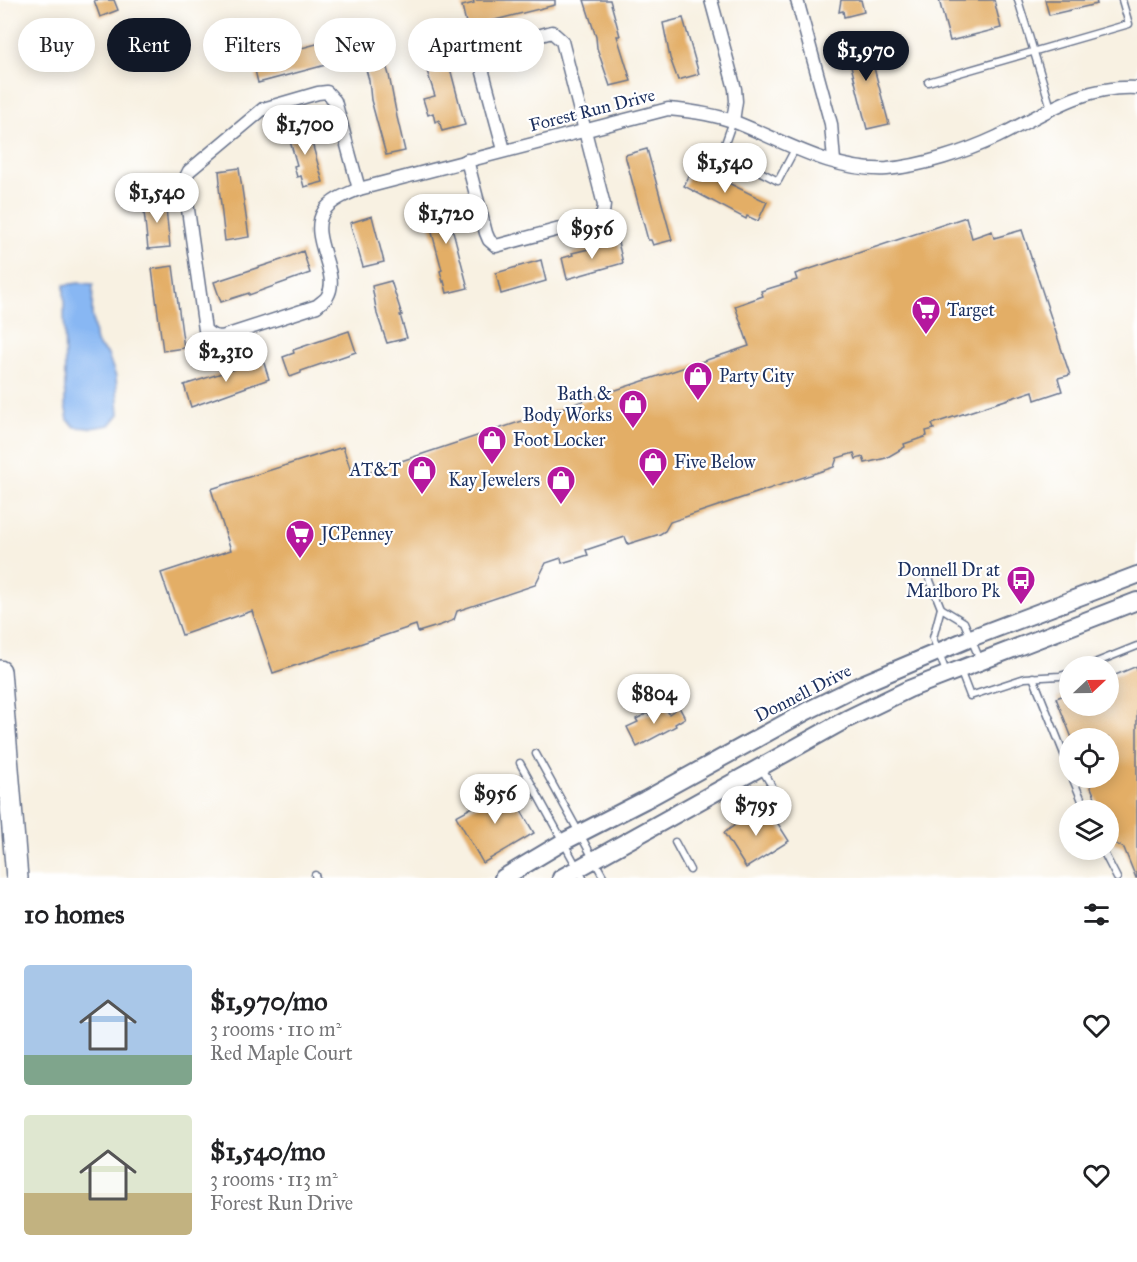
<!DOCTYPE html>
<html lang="en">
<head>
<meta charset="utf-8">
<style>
  :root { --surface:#fff; --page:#f6f6f6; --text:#202124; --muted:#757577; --accent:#111827 }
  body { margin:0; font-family:"IM FELL Great Primer",serif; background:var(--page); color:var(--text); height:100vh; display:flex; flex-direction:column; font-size:22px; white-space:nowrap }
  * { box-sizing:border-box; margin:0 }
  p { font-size:20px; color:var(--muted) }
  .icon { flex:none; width:33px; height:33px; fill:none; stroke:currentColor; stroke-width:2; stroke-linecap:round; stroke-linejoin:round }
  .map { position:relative; height:878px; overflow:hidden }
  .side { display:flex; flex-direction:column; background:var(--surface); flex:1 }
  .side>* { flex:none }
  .top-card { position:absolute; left:18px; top:18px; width:600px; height:54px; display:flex; gap:12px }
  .needle { width:39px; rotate:68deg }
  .buttons { position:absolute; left:1059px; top:656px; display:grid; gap:12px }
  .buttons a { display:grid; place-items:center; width:60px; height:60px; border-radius:50%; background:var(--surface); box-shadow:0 3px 15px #0003; font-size:30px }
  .price { position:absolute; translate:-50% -51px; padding:0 14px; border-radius:21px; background:#fff; color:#222; font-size:20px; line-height:39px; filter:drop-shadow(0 2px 3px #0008) }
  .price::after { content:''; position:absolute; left:50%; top:36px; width:18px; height:14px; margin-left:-9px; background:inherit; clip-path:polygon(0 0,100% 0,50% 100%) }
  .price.on { background:var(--accent); color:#fff }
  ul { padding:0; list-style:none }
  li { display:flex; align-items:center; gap:18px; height:150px; padding:0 24px }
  li span { display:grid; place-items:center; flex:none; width:168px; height:120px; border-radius:6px; color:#555 }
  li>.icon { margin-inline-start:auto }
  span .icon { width:72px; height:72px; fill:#fffc; stroke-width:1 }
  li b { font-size:26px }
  h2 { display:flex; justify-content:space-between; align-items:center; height:72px; padding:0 24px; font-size:26px }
  .chip { padding:0 21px; border-radius:27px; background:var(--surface); box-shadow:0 3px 15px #0003; font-size:21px; line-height:54px }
  .chip.on { background:var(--accent); color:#fff }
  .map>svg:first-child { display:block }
  .water { fill:#88b7f3; stroke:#5273a8; stroke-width:1.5 }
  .building { fill:#e3ae66 }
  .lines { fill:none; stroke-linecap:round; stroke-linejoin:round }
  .lane-casing { stroke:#68738c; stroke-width:9 }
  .street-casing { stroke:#68738c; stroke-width:15 }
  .secondary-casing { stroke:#68738c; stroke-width:20 }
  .highway-casing { stroke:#68738c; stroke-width:24 }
  .lane { stroke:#fff; stroke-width:6 }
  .street { stroke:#fff; stroke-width:12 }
  .secondary { stroke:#fff; stroke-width:16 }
  .highway { stroke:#fff; stroke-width:21 }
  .labels { text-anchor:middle; stroke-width:4.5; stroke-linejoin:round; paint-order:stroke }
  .street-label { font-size:18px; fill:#1b2f5e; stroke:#fff }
  .poi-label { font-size:18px; fill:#1b2f5e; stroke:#fff; text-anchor:start }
</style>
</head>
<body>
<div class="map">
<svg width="1137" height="878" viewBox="0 0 1137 878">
  <rect width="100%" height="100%" fill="#fff"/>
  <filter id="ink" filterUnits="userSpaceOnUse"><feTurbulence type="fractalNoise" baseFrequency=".0167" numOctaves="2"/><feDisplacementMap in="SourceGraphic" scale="12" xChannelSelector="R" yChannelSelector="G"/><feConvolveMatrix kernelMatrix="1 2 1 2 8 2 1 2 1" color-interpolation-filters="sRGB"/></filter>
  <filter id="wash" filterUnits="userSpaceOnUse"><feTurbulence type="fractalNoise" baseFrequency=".008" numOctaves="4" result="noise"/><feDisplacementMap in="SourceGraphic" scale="24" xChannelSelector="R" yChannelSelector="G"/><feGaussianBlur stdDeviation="1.35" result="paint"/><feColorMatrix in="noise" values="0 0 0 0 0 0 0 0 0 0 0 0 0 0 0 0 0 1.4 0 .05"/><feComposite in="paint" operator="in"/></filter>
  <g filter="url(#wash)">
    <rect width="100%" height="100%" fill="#f8f1e2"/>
    <path class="water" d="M79,283L93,284L92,314L96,343L108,355L116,377L119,414L110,425L91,428L75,427L68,420L65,404L64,285Z"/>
    <g id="blocks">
      <g class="building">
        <path d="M94,0H114L118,10L100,17Z"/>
        <path d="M473,0H555V5L467,27L462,6L474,3Z"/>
        <path d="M584,0H610L620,36H617L631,81L610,86L597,48L596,37Z"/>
        <path d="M841,0H861L864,12L844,17L843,11L839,12Z"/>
        <path d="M939,0H994L1001,28L950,41Z"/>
        <path d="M1045,0H1096L1097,4L1049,15Z"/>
        <path d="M683,18L699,74L678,80L670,58L663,23Z"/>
        <path d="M376,31L389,75L397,117L405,151L386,155L371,100L369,80L356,35Z"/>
        <path d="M441,34L465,125L442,131L439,120L435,122L433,113L428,115L423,99L435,96L421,52H423L420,40Z"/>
        <path d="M865,34L889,124L867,129L844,38Z"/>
        <path d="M332,41L337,62L258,83L253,61L320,43L321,44Z"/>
        <path d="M307,125L323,182L304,187L301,176L297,177L294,166L297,165L287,131Z"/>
        <path d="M647,149L672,240L653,245L651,240H648L625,155Z"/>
        <path d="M694,166L767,202L758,221L747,216L746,219L684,186Z"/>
        <path d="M239,168L249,237L225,241L219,187L220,182L219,171Z"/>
        <path d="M442,197L445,209L447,208L468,288L447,293L444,281L443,282L440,271L442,270L427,214H425L422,202Z"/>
        <path d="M165,199L170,247L148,249L143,202Z"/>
        <path d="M372,216L384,262L363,267L350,223Z"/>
        <path d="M966,217L972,238L992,231L994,238L1022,230L1070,375L1058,378L1062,391L1035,400L1033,391L932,424L934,429L926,431L927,436L904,444L905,447L886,458L865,463L863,457L856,459L854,453L837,458L834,467L670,522L665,531L660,534L628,544L625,537L586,550L588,555L562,563L561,558L546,563L535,585L457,611L454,620L441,625L418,632L416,625L273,673L252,611L182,635L161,573L231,550L211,489L343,447L353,477L749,346L735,306L763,296L761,291L797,280L795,274Z"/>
        <path d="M618,242L623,263L567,279L562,258L573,255L572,253Z"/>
        <path d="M303,251L310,273L249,295V293L221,302L214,282L281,260Z"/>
        <path d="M541,260L546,281L501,294L496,273Z"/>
        <path d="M173,266L184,348L163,351L152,269Z"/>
        <path d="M391,281L402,315H400L407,338L387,343L377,314L372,286Z"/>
        <path d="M349,331L356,352L301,371V373L290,377L283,357L294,353L293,350Z"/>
        <path d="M263,360L269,379L191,407L184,385Z"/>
        <path d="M1137,666V878H1136L1124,848L1114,843L1108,831V810H1100L1087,777H1108V738H1072L1056,698L1070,693V705H1108V678Z"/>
        <path d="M665,706L669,714L679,707L685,718L675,724L676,726L637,747L627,727L638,722L636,719L648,713L649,715Z"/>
        <path d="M508,788L534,833L483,863L456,816Z"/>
        <path d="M768,808L789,841L746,868L724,833L756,810L758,814Z"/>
      </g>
    </g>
  </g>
  <g filter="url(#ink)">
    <use href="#blocks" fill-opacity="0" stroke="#68738c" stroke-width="1.5"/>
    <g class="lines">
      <g class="lane-casing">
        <g id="lane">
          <path d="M1018,0L1051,108"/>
          <path d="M928,82L1129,24L1122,0"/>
          <path d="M733,121L722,152L778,181L795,149"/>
          <path d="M929,578L941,608L964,622L980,660"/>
          <path d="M941,608L933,638L946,672"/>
          <path d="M1087,666L1137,646"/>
          <path d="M960,670L970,696L1025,678L1060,676L1070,673"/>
          <path d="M1033,677L1070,769"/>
          <path d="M536,754L604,878"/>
          <path d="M520,763L583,878"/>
          <path d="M761,768L773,788"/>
          <path d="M1072,777L1086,810"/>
          <path d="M675,842L690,870"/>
          <path d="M1102,849L1117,878"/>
          <path d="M315,875L316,878"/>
        </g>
      </g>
      <g class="street-casing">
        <g id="street">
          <path d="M711,0L735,89L736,101L733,121"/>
          <path d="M797,0L831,124L834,161"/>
          <path d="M327,92L335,101L359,189C347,194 331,200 324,211C307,237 342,274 327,297C325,300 320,303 317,306L225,336C216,338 212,336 205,330L184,181L189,171L263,109L318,93Z"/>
          <path d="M467,160L486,233L489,240L496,246L597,219L603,213L604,205L562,41L552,32L484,51L481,65L504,150"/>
          <path d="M359,189L668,109C690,111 714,114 735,122C784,141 833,172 887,169C922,166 965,152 997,137C1044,114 1082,85 1137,88"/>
        </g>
      </g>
      <g class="secondary-casing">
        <g id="secondary">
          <path d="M503,878L563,842L645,800L807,711L862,684L971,638L1137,575"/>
          <path d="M561,878L847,719L909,689L1137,601"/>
        </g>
      </g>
      <g class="highway-casing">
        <path id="highway" d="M0,671L17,878"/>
      </g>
      <use href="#lane" class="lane"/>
      <use href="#street" class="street"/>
      <use href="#secondary" class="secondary"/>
      <use href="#highway" class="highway"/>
    </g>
  </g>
  <defs>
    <g id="supermarket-pin" transform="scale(1.5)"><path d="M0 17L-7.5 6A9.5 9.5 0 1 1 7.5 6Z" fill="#b5179e" stroke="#fff"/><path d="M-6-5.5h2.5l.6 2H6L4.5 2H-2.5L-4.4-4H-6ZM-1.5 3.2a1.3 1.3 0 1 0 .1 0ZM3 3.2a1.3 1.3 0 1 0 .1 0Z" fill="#fff"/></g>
    <g id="shop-pin" transform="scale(1.5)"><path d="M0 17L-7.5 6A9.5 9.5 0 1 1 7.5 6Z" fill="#b5179e" stroke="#fff"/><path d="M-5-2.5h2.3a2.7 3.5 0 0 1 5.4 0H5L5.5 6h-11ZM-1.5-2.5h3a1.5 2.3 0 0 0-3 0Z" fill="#fff"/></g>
    <g id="bus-pin" transform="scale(1.5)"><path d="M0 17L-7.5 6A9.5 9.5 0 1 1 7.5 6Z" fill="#b5179e" stroke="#fff"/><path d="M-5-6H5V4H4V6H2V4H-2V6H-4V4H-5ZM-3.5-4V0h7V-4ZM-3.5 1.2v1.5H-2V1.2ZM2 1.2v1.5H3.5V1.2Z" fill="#fff"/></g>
  </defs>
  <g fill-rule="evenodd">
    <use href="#supermarket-pin" x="926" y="310"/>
    <use href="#shop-pin" x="698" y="376"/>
    <use href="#shop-pin" x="633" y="404"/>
    <use href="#shop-pin" x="492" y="440"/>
    <use href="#shop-pin" x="653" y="462"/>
    <use href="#shop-pin" x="422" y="470"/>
    <use href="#shop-pin" x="561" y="480"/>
    <use href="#supermarket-pin" x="300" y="534"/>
    <use href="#bus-pin" x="1021" y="580"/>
  </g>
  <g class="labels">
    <g class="street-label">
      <text transform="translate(592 110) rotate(-14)" y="6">Forest Run Drive</text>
      <text transform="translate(803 693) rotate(-27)" y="6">Donnell Drive</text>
    </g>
    <g class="poi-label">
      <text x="947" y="316">Target</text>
      <text x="719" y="382">Party City</text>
      <text x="612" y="400" text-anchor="end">Bath &amp;<tspan x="612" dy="21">Body Works</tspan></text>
      <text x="513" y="446">Foot Locker</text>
      <text x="674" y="468">Five Below</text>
      <text x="401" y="476" text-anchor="end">AT&amp;T</text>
      <text x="540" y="486" text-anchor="end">Kay Jewelers</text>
      <text x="321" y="540">JCPenney</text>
      <text x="1000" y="576" text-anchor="end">Donnell Dr at<tspan x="1000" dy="21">Marlboro Pk</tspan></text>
    </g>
  </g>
</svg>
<div class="buttons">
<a><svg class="needle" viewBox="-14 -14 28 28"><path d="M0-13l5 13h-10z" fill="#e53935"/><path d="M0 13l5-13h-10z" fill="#757577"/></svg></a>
<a><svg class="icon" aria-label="locate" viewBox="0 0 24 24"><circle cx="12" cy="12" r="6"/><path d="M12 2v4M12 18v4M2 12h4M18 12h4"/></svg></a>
<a><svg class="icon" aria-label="layers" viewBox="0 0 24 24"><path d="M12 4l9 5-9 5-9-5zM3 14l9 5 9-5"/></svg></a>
</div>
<b class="price on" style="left:866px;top:82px">$1,970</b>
<b class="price" style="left:305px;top:156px">$1,700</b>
<b class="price" style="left:725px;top:194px">$1,540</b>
<b class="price" style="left:157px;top:224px">$1,540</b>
<b class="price" style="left:446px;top:245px">$1,720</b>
<b class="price" style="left:592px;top:260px">$956</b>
<b class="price" style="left:226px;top:383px">$2,310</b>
<b class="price" style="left:654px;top:725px">$804</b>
<b class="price" style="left:495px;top:825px">$956</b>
<b class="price" style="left:756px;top:837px">$795</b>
<div class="top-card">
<a class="chip">Buy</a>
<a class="chip on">Rent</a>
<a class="chip">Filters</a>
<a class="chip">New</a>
<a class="chip">Apartment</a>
</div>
</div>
<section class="side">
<h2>10 homes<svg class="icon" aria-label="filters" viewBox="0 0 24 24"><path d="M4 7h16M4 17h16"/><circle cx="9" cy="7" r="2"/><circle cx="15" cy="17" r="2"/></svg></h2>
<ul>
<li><span style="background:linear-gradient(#a9c7e8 75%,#7fa58c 0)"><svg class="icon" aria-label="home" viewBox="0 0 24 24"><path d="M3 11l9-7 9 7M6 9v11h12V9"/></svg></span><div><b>$1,970/mo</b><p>3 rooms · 110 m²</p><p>Red Maple Court</p></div><svg class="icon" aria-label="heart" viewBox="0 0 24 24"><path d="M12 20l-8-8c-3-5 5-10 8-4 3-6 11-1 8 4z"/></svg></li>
<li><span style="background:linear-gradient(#dfe7d0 65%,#c2b280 0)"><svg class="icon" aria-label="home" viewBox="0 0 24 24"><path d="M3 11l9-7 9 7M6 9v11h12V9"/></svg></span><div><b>$1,540/mo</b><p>3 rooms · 113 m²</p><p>Forest Run Drive</p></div><svg class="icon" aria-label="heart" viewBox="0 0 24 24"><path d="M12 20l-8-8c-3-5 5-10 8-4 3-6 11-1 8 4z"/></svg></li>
</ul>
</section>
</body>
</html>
